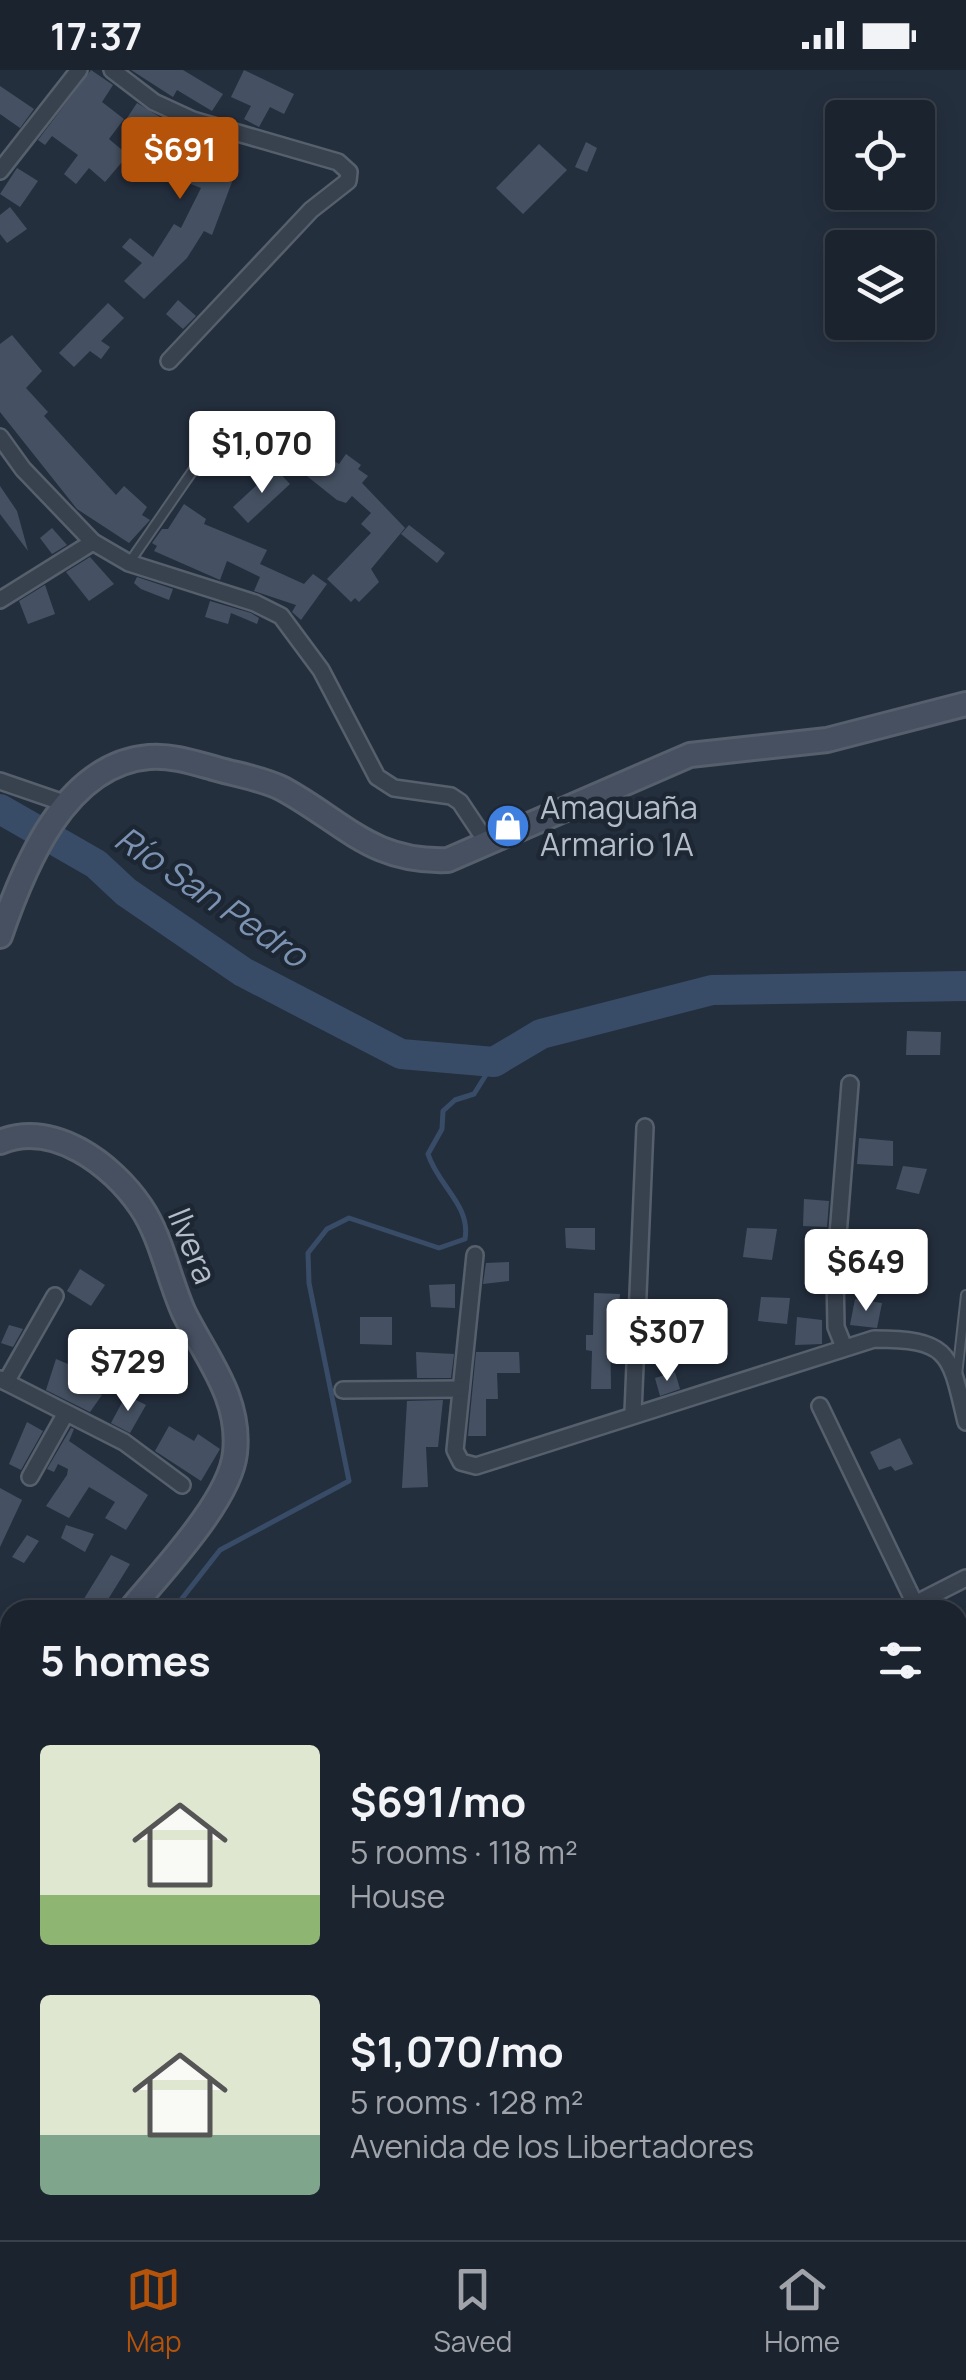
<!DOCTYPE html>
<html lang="en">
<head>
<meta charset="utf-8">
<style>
  :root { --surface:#1b232e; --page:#282f3a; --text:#f1f3f6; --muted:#a0a4aa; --line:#39404a; --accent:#b45309 }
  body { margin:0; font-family:Manrope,sans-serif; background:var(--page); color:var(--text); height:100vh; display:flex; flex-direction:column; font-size:38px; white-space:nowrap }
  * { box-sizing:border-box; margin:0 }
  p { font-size:32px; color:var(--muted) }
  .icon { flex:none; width:55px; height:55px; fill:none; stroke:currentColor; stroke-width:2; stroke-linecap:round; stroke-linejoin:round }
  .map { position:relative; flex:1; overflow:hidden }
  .drawer { position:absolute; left:0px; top:1530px; width:968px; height:640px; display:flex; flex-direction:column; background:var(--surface); border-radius:30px 30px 0 0; box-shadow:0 5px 25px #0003,0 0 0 2px var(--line) }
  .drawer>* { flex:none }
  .fabs { position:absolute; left:825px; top:30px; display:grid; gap:20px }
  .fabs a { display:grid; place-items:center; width:110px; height:110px; border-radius:10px; background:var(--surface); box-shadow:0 5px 25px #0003,0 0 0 2px var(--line); font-size:50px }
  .price { position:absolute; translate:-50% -85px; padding:0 22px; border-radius:10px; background:#fff; color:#222; font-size:32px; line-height:65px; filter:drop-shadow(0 2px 5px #0008) }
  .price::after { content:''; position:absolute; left:50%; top:60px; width:30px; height:22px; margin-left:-15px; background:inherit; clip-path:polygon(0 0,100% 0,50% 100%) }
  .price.selected { background:var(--accent); color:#fff }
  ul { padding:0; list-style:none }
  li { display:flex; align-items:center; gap:30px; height:250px; padding:0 40px }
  li span { display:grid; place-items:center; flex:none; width:280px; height:200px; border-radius:10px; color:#555 }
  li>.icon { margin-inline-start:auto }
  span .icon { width:120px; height:120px; fill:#fffc; stroke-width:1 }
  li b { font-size:42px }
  h2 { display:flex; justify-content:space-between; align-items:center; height:120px; padding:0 40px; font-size:42px }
  .status { display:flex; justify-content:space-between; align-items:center; height:70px; padding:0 50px; background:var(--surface); direction:ltr }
  .status svg { height:28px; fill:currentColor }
  .dock { display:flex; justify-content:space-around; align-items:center; height:140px; border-top:2px solid var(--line); background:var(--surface); font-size:28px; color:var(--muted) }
  .dock a { display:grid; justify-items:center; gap:5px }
  .dock .selected { color:var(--accent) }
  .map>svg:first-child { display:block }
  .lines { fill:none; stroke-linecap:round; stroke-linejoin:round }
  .stream { stroke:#394c67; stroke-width:5 }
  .river { stroke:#394c67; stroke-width:30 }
  .building { fill:#455162 }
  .lane-casing { stroke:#565f6c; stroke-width:12 }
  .street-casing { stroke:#565f6c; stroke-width:20 }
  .secondary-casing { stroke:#565f6c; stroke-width:28 }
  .highway-casing { stroke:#434c59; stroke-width:35 }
  .lane { stroke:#38414e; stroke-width:8 }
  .street { stroke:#38414e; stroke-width:15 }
  .secondary { stroke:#465061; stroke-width:22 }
  .highway { stroke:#746855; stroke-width:30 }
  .labels { text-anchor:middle; stroke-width:9; stroke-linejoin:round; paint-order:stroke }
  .poi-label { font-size:32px; fill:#b4bcc9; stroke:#1d2633; text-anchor:start }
  .street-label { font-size:32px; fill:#b4bcc9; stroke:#1d2633 }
  .water-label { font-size:35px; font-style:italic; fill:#7c92b1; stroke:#1d2633 }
</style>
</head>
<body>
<div class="status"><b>17:37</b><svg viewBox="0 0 49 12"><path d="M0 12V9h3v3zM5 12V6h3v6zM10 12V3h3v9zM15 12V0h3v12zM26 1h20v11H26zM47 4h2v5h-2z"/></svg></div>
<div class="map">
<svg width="966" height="2170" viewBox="0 0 966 2170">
  <rect width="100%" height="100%" fill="#242f3e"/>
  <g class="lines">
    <g class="stream">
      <path d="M173,1540L220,1480L349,1411L309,1213L308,1183L327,1159L349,1148L439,1178L465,1169C471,1135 438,1116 428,1084L442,1059L443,1041L455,1030L474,1024L494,992"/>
      <path d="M0,1860L3,1818L10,1806"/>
      <path d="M0,1911L10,1943"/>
      <path d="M4,1964L10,1949"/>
    </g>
    <path class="river" d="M0,739L96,794L126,822L243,902L401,984L494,992L541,964L712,920L966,916"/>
  </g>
  <g class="building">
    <path d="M91,0L113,15L102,32L124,49L109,69L128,85L105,112L89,98L76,114L64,104L78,85L52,66L45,75L38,70Z"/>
    <path d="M131,0H183L223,24L212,41L177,20L173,27Z"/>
    <path d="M244,0L294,24L284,44L270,37L259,57L244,49L251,36L231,27Z"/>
    <path d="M0,16L34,39L20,58L0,44Z"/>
    <path d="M137,33L193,67L190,74L233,91L229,102L235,104L212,165L204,161L187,188L144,229L124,211L142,193L122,177L130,168L153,187L174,154L181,158L201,118L188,113L194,97L158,75L159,72L127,48Z"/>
    <path d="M586,72L597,78L587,102L575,97Z"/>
    <path d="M539,74L567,100L523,144L496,118Z"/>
    <path d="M17,98L38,111L20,137L0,124Z"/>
    <path d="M10,137L27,159L7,173L0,164V145Z"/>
    <path d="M178,230L196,246L183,259L166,244Z"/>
    <path d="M108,233L124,248L101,271L110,277L101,289L90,281L74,297L59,283Z"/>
    <path d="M12,265L42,301L26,318L48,342L44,346L116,425L124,416L147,437L142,445L150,450L129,473L77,439L0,342V274Z"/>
    <path d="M312,377L339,394L346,384L361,395L358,399L368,406L362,413L405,458L371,499L379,512L359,532L355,528L351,532L327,509L371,463L361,454L371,443L352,426L346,433L337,430L298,399Z"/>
    <path d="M275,398L290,414L248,453L233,437Z"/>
    <path d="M0,416L17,441L28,481L0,444Z"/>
    <path d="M184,434L206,449L204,454L267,480L260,494L304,514L313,504L327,514L301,550L292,542L296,535L254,521L260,507L227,491L220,510L154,481L157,476L152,473L162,459H168Z"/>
    <path d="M409,455L445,483L437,493L401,464Z"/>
    <path d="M52,458L67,475L52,484L40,468Z"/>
    <path d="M90,487L114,514L89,531L66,502Z"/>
    <path d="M137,507L173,519L169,530L141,519L134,513Z"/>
    <path d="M45,515L55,544L28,554L19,531Z"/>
    <path d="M210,531L251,543L259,548L257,554L231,543L228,554L205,547Z"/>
    <path d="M907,961L941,962L940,985H906Z"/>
    <path d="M859,1068L893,1071V1096L857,1094Z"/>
    <path d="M903,1096L927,1099L919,1124L896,1119Z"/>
    <path d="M804,1129L829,1131L827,1157L803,1156Z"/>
    <path d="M565,1158H595V1180L566,1178Z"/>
    <path d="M747,1158L777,1159L772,1190L743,1187Z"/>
    <path d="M509,1192V1211L483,1214L486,1193Z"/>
    <path d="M80,1199L105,1215L91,1236L67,1221Z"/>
    <path d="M455,1214V1238L431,1237L429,1215Z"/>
    <path d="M594,1223L620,1224L618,1247H610L611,1319H591L592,1281L586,1280V1265H593Z"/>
    <path d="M761,1227L790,1228L787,1254L758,1251Z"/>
    <path d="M855,1229L882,1233L877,1258L850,1255Z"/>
    <path d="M360,1247H392V1275L360,1274Z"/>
    <path d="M797,1247L822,1250V1274L795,1275Z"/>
    <path d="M9,1255L23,1259L13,1277L1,1273Z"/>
    <path d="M416,1282L454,1284L451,1308H417Z"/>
    <path d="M476,1282H519L520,1303H497L498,1329H486V1366H468Z"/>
    <path d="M56,1289L73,1296L68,1310L102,1325L90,1342L46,1320Z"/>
    <path d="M675,1302L680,1319L660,1326L655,1308Z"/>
    <path d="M126,1325L146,1335L130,1363L111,1353Z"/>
    <path d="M443,1330L438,1377H426L428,1417L402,1418L407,1331Z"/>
    <path d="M27,1352L43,1361L21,1400L9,1394Z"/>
    <path d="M169,1356L194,1371L198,1364L220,1379L201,1411L155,1381Z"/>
    <path d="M71,1358L74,1359L69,1371L148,1425L126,1460L105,1448L115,1432L89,1417L69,1448L46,1436L67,1405L68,1399L58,1394L54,1402L47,1399Z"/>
    <path d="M900,1368L913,1394L895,1401L891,1396L879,1400L870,1382Z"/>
    <path d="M0,1418L22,1430L0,1477Z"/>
    <path d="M66,1455L94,1464L85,1482L61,1468Z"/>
    <path d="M27,1465L39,1471L24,1493L12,1487Z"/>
    <path d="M111,1485L130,1494L107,1531L115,1540H77Z"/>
  </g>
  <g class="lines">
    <g class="lane-casing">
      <g id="lane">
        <path d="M129,493L205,383"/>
        <path d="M957,1305L966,1225"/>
        <path d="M958,1840L966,1839"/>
      </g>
    </g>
    <g class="street-casing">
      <g id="street">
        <path d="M112,0L154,32L193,50L338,92L349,102L348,111L311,140L169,291"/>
        <path d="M0,101L79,0"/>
        <path d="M0,367L23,399L93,472L129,493L255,533L281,546L321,600L377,707L394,718L451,726L460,732L486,771"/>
        <path d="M0,530L93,472"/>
        <path d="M0,711L67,734"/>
        <path d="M475,1185L455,1380L461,1392L476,1396L874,1269C951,1269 950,1284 966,1352"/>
        <path d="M844,1277L836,1257L835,1203L850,1014"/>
        <path d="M0,1309L124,1372L182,1415"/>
        <path d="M6,1312L55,1226"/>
        <path d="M343,1320L461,1319"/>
        <path d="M820,1336L918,1540"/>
        <path d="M633,1343L645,1057"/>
        <path d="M30,1407L66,1343"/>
        <path d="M915,1534L966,1508"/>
        <path d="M958,1623L966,1641"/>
        <path d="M958,1914H966"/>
        <path d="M958,2035L966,2040"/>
        <path d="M320,2160L339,2170"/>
        <path d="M734,2160L753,2170"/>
        <path d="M610,2170L614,2160"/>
        <path d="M778,2170L785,2160"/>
      </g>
    </g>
    <g class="secondary-casing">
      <g id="secondary">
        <path d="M0,866C24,796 65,694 149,687C172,685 195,693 217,699C238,705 264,709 283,719C345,753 372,793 448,790L690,685L827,670L966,634"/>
        <path d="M0,1072C53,1050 112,1094 141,1137C161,1166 169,1210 184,1243C207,1289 241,1328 235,1383C230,1431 161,1502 130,1540"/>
        <path d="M0,1745L10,1725"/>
        <path d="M0,1989L10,1982"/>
      </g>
    </g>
    <g class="highway-casing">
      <g id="highway">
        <path d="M958,1864L966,1865"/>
        <path d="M182,2170L191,2160"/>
      </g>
    </g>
    <use href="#lane" class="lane"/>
    <use href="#street" class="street"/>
    <use href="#secondary" class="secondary"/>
    <use href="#highway" class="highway"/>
  </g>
  <defs>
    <g id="shop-disc" transform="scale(2.25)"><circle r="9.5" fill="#3f7fe0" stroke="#1d2633"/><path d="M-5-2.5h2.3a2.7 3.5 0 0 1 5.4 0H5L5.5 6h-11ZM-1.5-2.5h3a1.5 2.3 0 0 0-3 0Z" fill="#fff"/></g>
  </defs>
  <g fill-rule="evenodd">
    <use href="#shop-disc" x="508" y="756"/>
  </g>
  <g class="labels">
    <g class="poi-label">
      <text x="540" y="749">Amaguaña<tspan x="540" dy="37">Armario 1A</tspan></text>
    </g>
    <g class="street-label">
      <text transform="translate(192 1176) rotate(68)" y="11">Ilvera</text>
    </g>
    <g class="water-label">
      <text transform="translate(211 827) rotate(34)" y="12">Río San Pedro</text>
    </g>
  </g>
</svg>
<div class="fabs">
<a><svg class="icon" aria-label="locate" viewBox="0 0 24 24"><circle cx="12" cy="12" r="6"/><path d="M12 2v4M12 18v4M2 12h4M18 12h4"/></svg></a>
<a><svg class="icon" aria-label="layers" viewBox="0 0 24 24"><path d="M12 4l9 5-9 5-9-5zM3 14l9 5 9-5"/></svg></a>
</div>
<b class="price selected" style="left:180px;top:132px">$691</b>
<b class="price" style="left:262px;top:426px">$1,070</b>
<b class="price" style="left:866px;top:1244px">$649</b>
<b class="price" style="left:667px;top:1314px">$307</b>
<b class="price" style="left:128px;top:1344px">$729</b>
<section class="drawer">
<h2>5 homes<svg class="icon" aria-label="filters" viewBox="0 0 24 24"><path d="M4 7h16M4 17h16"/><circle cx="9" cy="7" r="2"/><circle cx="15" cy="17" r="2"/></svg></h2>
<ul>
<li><span style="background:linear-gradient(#dfe7d0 75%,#8fb573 0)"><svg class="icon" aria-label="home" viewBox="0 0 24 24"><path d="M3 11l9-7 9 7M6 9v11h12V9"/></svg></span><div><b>$691/mo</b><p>5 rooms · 118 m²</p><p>House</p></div></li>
<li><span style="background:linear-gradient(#dfe7d0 70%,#7fa58c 0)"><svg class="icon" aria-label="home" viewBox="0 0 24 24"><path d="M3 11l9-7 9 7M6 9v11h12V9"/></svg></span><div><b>$1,070/mo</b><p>5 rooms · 128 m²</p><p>Avenida de los Libertadores</p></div></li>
</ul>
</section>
</div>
<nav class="dock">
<a class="selected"><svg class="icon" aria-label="map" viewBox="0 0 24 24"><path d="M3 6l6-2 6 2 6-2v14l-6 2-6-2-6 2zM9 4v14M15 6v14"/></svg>Map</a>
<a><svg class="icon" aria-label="saved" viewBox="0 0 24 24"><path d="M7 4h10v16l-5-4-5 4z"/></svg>Saved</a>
<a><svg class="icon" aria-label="home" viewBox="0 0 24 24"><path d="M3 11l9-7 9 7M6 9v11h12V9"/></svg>Home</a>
</nav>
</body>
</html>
